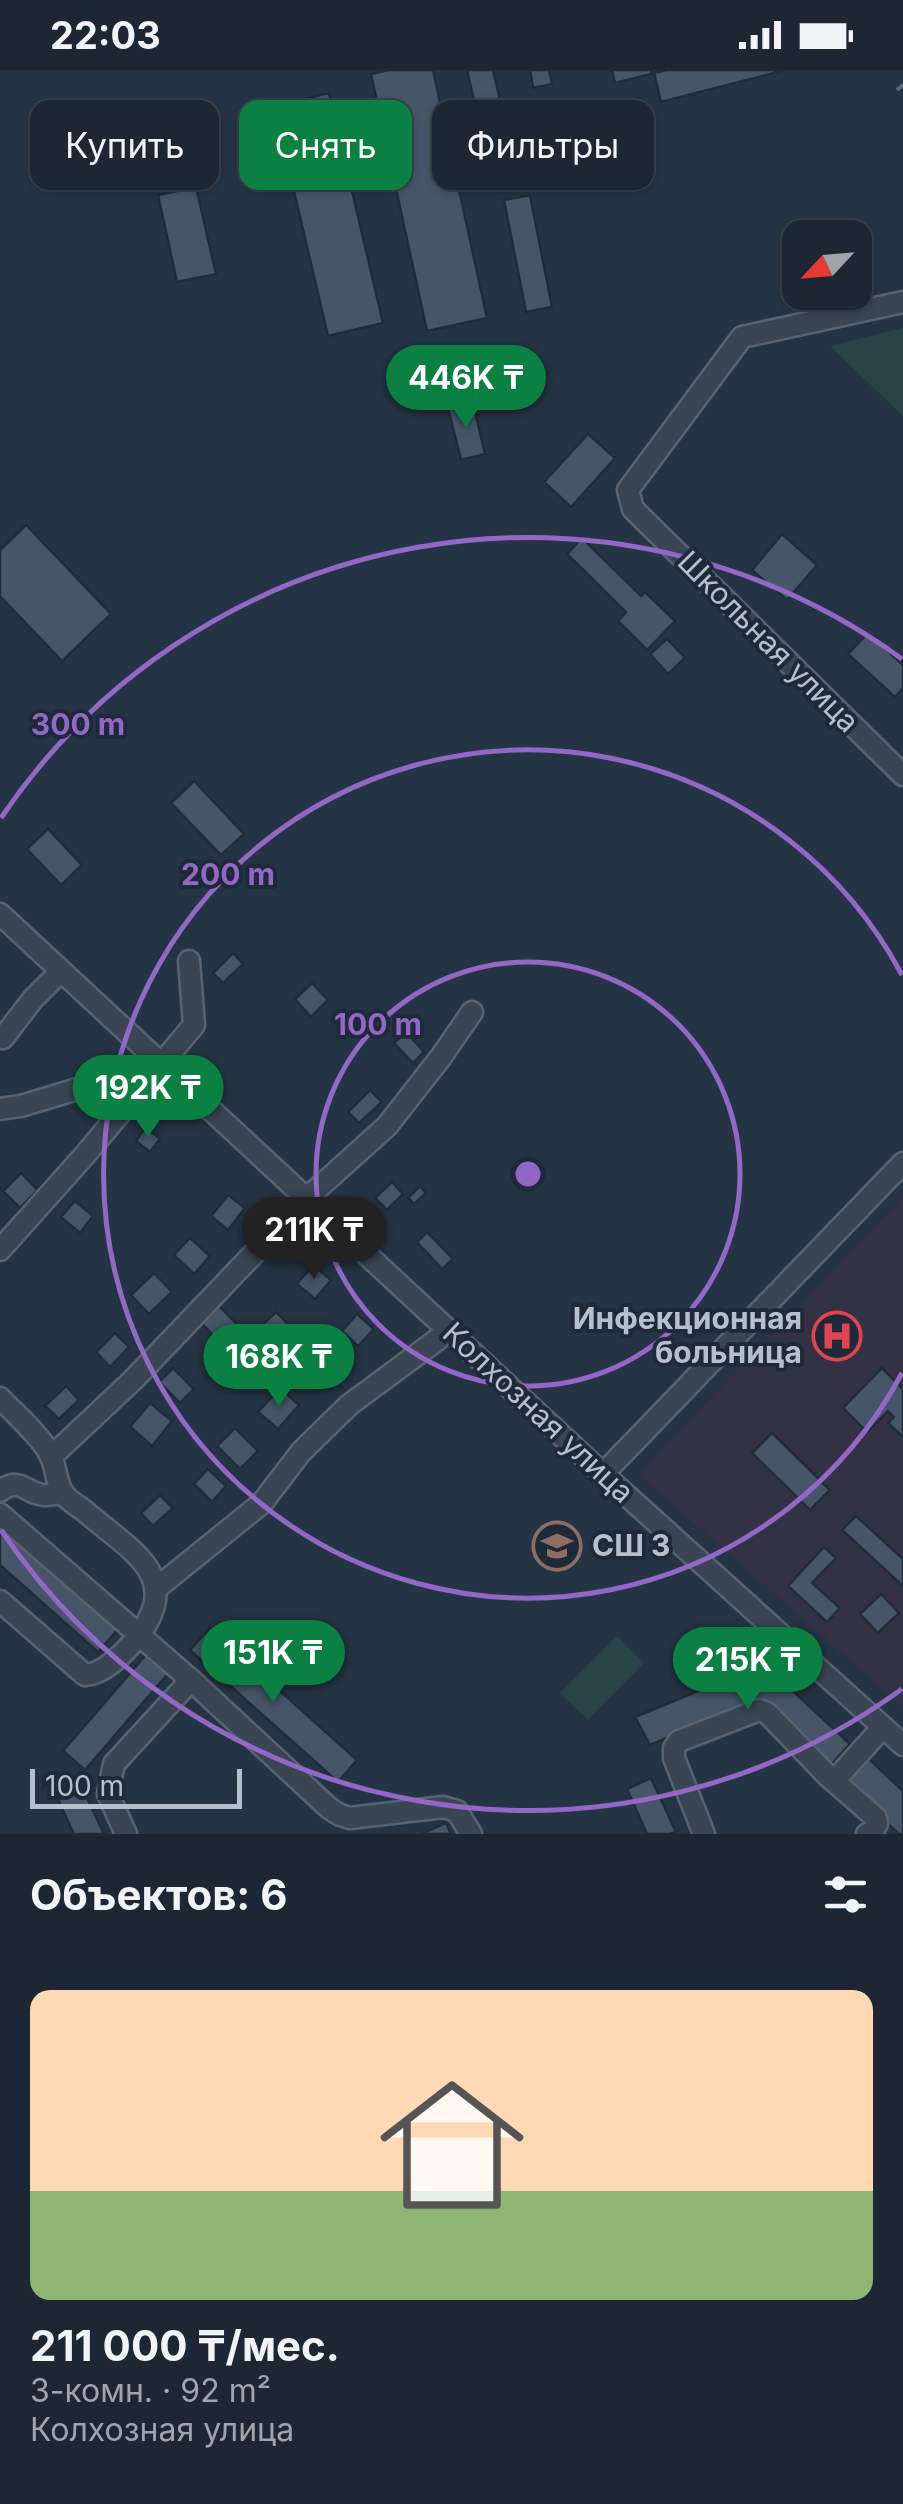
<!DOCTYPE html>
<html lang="ru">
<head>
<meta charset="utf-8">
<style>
  :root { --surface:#1c2733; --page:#252f3b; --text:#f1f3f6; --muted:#a0a5ac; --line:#3a444e; --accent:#0b8043 }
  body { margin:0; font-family:Inter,sans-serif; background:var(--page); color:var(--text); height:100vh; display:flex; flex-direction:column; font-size:38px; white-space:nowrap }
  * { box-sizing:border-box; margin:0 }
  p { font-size:32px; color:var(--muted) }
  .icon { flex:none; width:55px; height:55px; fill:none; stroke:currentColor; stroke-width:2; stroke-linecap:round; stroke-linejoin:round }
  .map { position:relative; height:1764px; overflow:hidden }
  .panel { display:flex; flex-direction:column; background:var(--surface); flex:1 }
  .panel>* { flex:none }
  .guide { position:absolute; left:30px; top:30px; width:845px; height:90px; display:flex; gap:20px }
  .needle { width:65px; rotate:244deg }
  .tools { position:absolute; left:782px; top:150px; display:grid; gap:20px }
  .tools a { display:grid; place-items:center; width:90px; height:90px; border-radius:20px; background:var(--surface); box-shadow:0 2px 8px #0004,0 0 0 2px var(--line); font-size:50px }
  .scale { position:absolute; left:30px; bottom:25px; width:212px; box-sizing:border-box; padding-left:10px; border:5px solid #b6c0cd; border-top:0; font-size:28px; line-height:35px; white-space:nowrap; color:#b6c0cd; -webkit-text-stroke:8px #1e2a39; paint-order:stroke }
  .price { position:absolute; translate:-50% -85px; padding:0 22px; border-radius:35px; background:var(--accent); color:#fff; font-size:32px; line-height:65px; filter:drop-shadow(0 2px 5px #0008) }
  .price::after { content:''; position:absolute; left:50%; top:60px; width:30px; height:22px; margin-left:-15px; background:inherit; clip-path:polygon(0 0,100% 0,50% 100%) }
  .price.active { background:#222; color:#fff }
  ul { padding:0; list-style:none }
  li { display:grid; align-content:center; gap:20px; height:530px; padding:0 30px }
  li+li { border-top:2px solid var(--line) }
  li span { display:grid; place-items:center; height:310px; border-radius:20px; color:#555 }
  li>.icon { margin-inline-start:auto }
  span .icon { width:180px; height:180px; fill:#fffc; stroke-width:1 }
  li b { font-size:42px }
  h2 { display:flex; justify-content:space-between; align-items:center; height:120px; padding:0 30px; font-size:42px }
  .pill { padding:0 35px; border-radius:20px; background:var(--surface); box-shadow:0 2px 8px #0004,0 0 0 2px var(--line); font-size:35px; line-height:90px }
  .pill.active { background:var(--accent); color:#fff }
  .status { display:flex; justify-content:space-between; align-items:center; height:70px; padding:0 50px; background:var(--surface); direction:ltr }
  .status svg { height:28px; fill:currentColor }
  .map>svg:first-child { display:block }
  .medical { fill:#333244 }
  .green { fill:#274345 }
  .building { fill:#465668; stroke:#202c3a; stroke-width:2.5 }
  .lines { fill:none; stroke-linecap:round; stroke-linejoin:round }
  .minor-casing { stroke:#576370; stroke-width:25 }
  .minor { stroke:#394553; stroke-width:20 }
  .rail { stroke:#5b6a7a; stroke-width:4; stroke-dasharray:10 10; stroke-linecap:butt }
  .ring { fill:none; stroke:#9367c5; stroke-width:5 }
  .labels { text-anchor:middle; stroke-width:8; stroke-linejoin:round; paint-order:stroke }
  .street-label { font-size:30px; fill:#b6c0cd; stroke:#1e2a39 }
  .poi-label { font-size:30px; font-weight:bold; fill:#b6c0cd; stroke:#1e2a39; text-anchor:end }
  .centre { fill:#9367c5; stroke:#1e2a39; stroke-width:5 }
  .ring-label { font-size:30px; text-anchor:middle; font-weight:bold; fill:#9367c5; stroke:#1e2a39; stroke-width:8; stroke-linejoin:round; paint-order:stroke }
</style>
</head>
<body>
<div class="status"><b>22:03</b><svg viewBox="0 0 49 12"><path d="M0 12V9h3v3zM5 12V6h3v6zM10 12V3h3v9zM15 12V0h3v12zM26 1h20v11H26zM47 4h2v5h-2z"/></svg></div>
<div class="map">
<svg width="903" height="1764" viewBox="0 0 903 1764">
  <rect width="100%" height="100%" fill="#253444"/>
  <path class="medical" d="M903,1127V1637L638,1404Z"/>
  <g class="green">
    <path d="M903,258V346L830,276Z"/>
    <path d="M617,1566L644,1593L588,1650L560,1623Z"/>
  </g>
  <g class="building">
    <path d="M389,0H433L487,248L427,261L371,4Z"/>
    <path d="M467,0H493L516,97L491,103Z"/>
    <path d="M530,0H549L552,14L533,18Z"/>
    <path d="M612,0H651V4L615,13Z"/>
    <path d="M666,0H785L661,32L654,3Z"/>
    <path d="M329,23L383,253L328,266L274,36Z"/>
    <path d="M196,117L216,204L177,212L158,125Z"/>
    <path d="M530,125L552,237L526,242L504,130Z"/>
    <path d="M463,330L466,339L474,337L485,384L461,390L447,334Z"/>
    <path d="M588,364L615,388L571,437L544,412Z"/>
    <path d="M26,455L111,544L62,591L0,526V480Z"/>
    <path d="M782,464L817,495L787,530L752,500Z"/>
    <path d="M582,468L641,526L645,522L675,551L647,580L618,551L626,542L567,484Z"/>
    <path d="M868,563L903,595V618L895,627L848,584Z"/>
    <path d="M667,569L685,588L668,604L650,584Z"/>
    <path d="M194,711L244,764L221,785L171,733Z"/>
    <path d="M48,759L82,795L61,815L27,779Z"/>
    <path d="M233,883L243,894L223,913L213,903Z"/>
    <path d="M312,913L328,930L311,947L295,929Z"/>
    <path d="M406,962L424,982L413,993L394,973Z"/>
    <path d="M370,1020L382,1032L359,1053L348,1042Z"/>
    <path d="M146,1057L160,1069L150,1082L136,1071Z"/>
    <path d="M21,1103L38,1120L20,1138L3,1121Z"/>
    <path d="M392,1112L403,1124L387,1140L375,1128Z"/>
    <path d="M420,1116L426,1123L414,1134L408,1128Z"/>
    <path d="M228,1125L245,1138L228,1160L211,1146Z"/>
    <path d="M75,1131L93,1146L80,1163L61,1147Z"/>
    <path d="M427,1162L453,1189L442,1199L417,1172Z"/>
    <path d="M190,1168L210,1186L194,1204L174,1185Z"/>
    <path d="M313,1195L331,1210L315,1229L297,1214Z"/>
    <path d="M154,1203L172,1222L149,1244L131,1225Z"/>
    <path d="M219,1236L246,1263L228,1280L202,1254Z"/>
    <path d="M276,1242L292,1258L275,1275L259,1258Z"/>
    <path d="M357,1244L374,1259L358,1276L342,1261Z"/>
    <path d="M115,1263L129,1277L110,1297L96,1282Z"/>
    <path d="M317,1280L337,1301L317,1320L298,1299Z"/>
    <path d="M173,1298L194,1319L180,1333L159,1312Z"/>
    <path d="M882,1298L903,1319V1367L888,1353L894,1347L888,1341L867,1362L843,1338Z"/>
    <path d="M66,1316L79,1330L59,1349L45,1336Z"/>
    <path d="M280,1318L299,1335L278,1359L258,1342Z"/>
    <path d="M150,1333L172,1351L152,1376L130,1357Z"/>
    <path d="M235,1358L258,1381L240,1399L217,1376Z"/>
    <path d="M772,1363L830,1420L810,1440L752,1383Z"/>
    <path d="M208,1399L226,1416L212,1432L194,1414Z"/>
    <path d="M160,1425L173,1438L153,1456L141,1443Z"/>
    <path d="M856,1446L903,1489V1516L842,1460Z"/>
    <path d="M0,1453L118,1559L98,1582L0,1495Z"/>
    <path d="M824,1477L836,1488L812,1513L840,1538L827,1552L788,1516Z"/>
    <path d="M881,1524L899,1543L878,1563L860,1544Z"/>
    <path d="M210,1558L357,1690L338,1712L190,1580Z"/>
    <path d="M150,1580L172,1599L85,1700L63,1681Z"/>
    <path d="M764,1594L850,1674L827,1699L757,1630L650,1675L635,1647Z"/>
    <path d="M867,1687L903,1721V1764H899L843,1711Z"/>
    <path d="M651,1708L676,1762L670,1764H647L627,1719Z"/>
    <path d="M83,1719L104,1764H74L58,1730Z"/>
    <path d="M446,1753L451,1764H421Z"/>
  </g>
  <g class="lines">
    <g class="minor-casing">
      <g id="minor">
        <path d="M903,232L742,267L628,420L633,439L903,705"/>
        <path d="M0,844L603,1404L903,1675"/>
        <path d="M3,968L33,929L61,901"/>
        <path d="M0,1039L21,1036L104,1011L149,1010"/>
        <path d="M0,1180L84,1086L194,955L189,891"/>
        <path d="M0,1328C17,1346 39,1364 51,1386C56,1397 56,1413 63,1423C68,1431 80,1437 87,1443C132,1482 186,1507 135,1570C123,1584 104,1604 85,1605L0,1531"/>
        <path d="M51,1387L133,1310L306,1129L387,1056L441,987L472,942"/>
        <path d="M603,1404L903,1093"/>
        <path d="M0,1421C22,1406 23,1423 44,1425C47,1426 59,1423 63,1423"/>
        <path d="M0,1444L191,1610"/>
        <path d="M158,1517L262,1433L301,1382L349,1335L449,1261"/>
        <path d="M834,1711L883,1657"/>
        <path d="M126,1764L108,1724L114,1694L191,1610L329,1738L340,1745L350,1748L443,1737L457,1741L471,1764"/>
        <path d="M704,1764L674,1688V1678L679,1671L759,1640L767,1643L828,1706L876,1748L877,1754L872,1762L867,1764"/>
      </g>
    </g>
    <use href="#minor" class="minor"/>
    <path class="rail" d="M897,20L903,15"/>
  </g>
  <g class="ring">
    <circle cx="528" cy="1104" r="212"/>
    <path d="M902 1303A424 424 0 1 1 902 905"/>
    <path d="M902 1619A636 636 0 0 1 1 1460M1 748A636 636 0 0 1 902 589"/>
  </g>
  <defs>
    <g id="hospital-ring" transform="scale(2.5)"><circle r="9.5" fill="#1e2a39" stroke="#e0444e" stroke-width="1.5"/><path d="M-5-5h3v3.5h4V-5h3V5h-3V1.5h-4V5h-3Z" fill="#e0444e"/></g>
    <g id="school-ring" transform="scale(2.5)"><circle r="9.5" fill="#1e2a39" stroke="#8d6e63" stroke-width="1.5"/><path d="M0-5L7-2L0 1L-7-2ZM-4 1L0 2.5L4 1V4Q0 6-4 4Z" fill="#8d6e63"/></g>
  </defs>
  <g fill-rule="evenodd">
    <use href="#hospital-ring" x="837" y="1266"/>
    <use href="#school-ring" x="557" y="1476"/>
  </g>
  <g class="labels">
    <g class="street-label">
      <text transform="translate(768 572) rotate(45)" y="10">Школьная улица</text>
      <text transform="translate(538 1343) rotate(43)" y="10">Колхозная улица</text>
    </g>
    <g class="poi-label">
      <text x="802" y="1259">Инфекционная<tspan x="802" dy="34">больница</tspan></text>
      <text x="592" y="1486" text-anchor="start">СШ 3</text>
    </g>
  </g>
  <circle cx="528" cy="1104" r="15" class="centre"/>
  <g class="ring-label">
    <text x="78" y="665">300 m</text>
    <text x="228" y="815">200 m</text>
    <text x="378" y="965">100 m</text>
  </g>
</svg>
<div class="tools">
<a><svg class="needle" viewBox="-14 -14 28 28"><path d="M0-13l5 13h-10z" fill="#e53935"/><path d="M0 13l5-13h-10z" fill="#a0a5ac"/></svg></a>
</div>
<div class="scale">100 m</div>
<b class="price" style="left:466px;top:360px">446K ₸</b>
<b class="price" style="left:148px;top:1070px">192K ₸</b>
<b class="price active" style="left:314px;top:1212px">211K ₸</b>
<b class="price" style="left:279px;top:1339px">168K ₸</b>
<b class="price" style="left:273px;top:1635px">151K ₸</b>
<b class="price" style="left:748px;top:1642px">215K ₸</b>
<div class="guide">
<a class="pill">Купить</a>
<a class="pill active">Снять</a>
<a class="pill">Фильтры</a>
</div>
</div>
<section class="panel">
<h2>Объектов: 6<svg class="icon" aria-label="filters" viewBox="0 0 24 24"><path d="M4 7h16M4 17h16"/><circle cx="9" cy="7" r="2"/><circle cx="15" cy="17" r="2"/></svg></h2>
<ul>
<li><span style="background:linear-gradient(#ffd9b3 65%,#8fb573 0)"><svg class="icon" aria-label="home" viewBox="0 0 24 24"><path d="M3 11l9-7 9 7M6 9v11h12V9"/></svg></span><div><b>211 000 ₸/мес.</b><p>3-комн. · 92 m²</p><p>Колхозная улица</p></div></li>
</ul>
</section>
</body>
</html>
